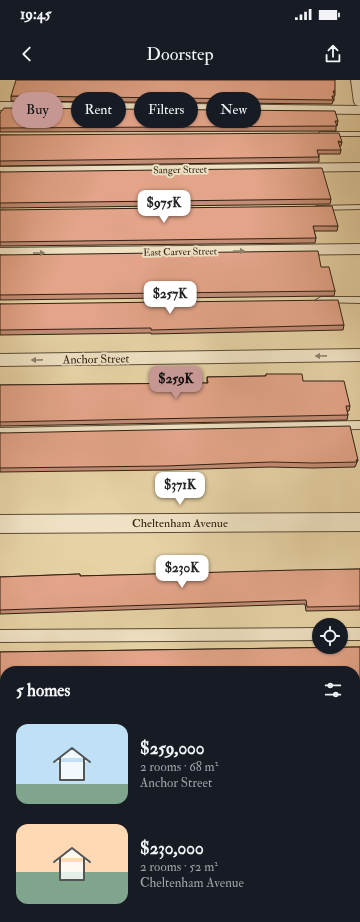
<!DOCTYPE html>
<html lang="en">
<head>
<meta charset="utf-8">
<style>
  :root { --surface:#171b24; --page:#20242c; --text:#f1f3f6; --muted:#9ea1a6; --accent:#c59692 }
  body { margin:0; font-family:"IM FELL Double Pica",serif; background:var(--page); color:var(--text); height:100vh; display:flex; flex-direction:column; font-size:15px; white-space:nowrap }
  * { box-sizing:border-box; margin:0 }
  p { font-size:13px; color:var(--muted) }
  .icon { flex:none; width:22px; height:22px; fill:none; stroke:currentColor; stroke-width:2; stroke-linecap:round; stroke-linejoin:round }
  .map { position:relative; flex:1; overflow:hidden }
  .drawer { position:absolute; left:0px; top:586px; width:360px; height:256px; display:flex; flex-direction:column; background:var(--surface); border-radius:16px 16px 0 0; box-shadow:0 1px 3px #0004 }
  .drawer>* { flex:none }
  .hud { position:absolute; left:12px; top:12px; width:336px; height:36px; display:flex; gap:8px }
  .tools { position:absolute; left:312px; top:538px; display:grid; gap:8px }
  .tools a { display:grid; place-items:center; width:36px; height:36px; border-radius:50%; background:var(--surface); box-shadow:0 1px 3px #0004; font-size:20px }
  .price { position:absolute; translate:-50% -34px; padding:0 9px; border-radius:8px; background:#fff; color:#222; font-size:13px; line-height:26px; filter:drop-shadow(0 1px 2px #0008) }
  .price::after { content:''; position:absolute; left:50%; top:24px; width:12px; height:9px; margin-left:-6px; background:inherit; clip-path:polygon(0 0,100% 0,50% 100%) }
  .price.current { background:var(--accent); color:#111 }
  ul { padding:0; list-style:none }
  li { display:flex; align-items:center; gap:12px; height:100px; padding:0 16px }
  li span { display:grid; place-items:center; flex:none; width:112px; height:80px; border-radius:12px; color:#555 }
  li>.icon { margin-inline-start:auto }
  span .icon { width:48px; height:48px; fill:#fffc; stroke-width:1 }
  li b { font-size:17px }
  h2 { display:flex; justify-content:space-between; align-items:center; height:48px; padding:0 16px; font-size:17px }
  .tag { padding:0 14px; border-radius:18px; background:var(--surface); box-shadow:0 1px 3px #0004; font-size:14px; line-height:36px }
  .tag.current { background:var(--accent); color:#111 }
  .status { display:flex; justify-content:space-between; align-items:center; height:28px; padding:0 20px; background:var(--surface); direction:ltr }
  .status svg { height:11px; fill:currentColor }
  header { display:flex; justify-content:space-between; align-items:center; height:52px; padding:0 16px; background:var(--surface); font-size:18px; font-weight:600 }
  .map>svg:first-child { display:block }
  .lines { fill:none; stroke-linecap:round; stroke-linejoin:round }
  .lane-casing { stroke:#5d4c37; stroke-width:2 }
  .street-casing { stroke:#5d4c37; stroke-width:2 }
  .lane { fill:#efe2c4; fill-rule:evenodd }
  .street { fill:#efe2c4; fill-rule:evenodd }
  .wall { fill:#c38d76; stroke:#2f2012 }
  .building { fill:#e3a489; stroke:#2f2012 }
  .oneway { fill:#8f816b }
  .labels { text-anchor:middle; stroke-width:4; stroke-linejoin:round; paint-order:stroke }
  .far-street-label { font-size:10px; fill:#2f2012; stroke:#efe2c4 }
  .street-label { font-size:12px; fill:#2f2012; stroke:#efe2c4 }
</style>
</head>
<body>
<div class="status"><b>19:45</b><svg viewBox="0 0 49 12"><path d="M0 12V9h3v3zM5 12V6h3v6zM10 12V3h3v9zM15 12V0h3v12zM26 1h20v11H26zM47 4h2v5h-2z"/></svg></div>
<header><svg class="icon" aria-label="back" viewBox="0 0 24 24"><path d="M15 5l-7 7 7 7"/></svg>Doorstep<svg class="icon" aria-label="share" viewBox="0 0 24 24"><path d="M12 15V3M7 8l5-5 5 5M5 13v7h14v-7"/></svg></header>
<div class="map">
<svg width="360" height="842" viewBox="0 0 360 842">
  <rect width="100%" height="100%" fill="#e6d2a5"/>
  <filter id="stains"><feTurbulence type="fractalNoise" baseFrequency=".005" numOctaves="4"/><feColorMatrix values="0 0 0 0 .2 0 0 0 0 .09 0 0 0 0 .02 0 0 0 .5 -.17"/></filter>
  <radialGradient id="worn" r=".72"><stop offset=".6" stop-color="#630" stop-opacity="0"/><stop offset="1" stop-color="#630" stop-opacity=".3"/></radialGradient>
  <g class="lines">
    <g class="lane-casing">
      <g id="lane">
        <path d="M320,52H360V56H323L319,54Z"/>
        <path d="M360,125V129L317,130L313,128L317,126Z"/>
        <path d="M321,217H360V223L318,222L316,220Z"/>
        <path d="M360,341V349L0,356V348Z"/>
        <path d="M319,548V560L0,562V550Z"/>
        <rect x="341" y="548" width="19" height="12"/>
        <path d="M355,822H360V840L349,837H355Z"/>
        <path d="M0,830H5V837H113L111,842H0Z"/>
      </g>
    </g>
    <g class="street-casing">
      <g id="street">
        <path d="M351,0H360V26L356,25L354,22Z"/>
        <path d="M0,22L360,26V34L0,30Z"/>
        <path d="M360,83V91L0,95V87Z"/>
        <path d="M360,164V174L0,178V168Z"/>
        <path d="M360,269V281L0,286V274Z"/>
        <path d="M360,433V451L0,453V435Z"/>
        <rect x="355" y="659" width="5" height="28"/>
        <rect x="0" y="671" width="5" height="28"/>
      </g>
    </g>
    <use href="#lane" class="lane"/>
    <use href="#street" class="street"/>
  </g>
  <g class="wall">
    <path d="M335,11V15H334V21H333L332,24L11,21V16Z"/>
    <path d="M0,33L338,41L337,46H336V51L0,52Z"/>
    <path d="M0,55L342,62L341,66H339L341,70L340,74H319V82L0,86Z"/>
    <path d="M0,92L331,119L330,124L0,128Z"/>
    <path d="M0,130L338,146L337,151H314L316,158L315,163L0,166Z"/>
    <path d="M0,175L321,187L335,211L334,216L0,220Z"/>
    <path d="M0,224L344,245L343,250L151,254V253L0,255Z"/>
    <path d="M266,294L303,301L350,326L349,331H347L348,335L347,340L0,346V305L207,303V297L266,296Z"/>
    <path d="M0,353L358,380L355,387L313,388L270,387L166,390L0,392Z"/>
    <path d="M360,489V530L306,531L305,524L0,534V497L80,494V496Z"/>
    <path d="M360,567V619H355V591H5V625H0V572Z"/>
    <rect x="355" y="736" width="5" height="63"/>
    <rect x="0" y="743" width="5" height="65"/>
  </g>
  <g class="building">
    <path d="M16,0H335V11H333L335,16H332L333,20L11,16Z"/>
    <path d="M4,28L335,31L338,41H335L337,46L0,48V33Z"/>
    <path d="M339,53L342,62L338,61L341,70H317L319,77L0,81V55Z"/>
    <path d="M322,88L331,119L0,123V92Z"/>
    <path d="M332,126L338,146H313L316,158L0,162V130Z"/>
    <path d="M318,171L321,187H329L335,211L0,215V175Z"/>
    <path d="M338,220L344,245L151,250V248L0,250V224Z"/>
    <path d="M266,294H302L303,301H344L350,326H346L348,335L0,342V305L208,303L207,297L266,296Z"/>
    <path d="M350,346L358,380H356L357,382L314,383L271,382L166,386L0,388V353Z"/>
    <path d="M360,489V526L307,527L306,520L0,530V497L80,494V496L296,490Z"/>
    <path d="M360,567V612H355V591H5V619H0V572Z"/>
    <rect x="355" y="736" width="5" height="59"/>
    <rect x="0" y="743" width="5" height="61"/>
  </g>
  <defs><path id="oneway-solid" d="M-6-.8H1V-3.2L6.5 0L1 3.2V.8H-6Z"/></defs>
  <g class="oneway">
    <use href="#oneway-solid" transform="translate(239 171) rotate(-1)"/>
    <use href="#oneway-solid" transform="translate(39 173) rotate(-1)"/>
    <use href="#oneway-solid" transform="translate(321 276) rotate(179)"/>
    <use href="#oneway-solid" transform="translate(37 280) rotate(179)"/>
  </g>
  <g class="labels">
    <g class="far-street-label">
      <text transform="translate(180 89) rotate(-1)" y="4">Sanger Street</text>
      <text transform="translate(180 171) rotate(-1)" y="4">East Carver Street</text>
    </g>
    <g class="street-label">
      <text transform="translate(96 279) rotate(-1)" y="4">Anchor Street</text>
      <text x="180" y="447">Cheltenham Avenue</text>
    </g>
  </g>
  <rect width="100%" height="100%" filter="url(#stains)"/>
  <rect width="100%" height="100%" fill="url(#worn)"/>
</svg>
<div class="tools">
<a><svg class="icon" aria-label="locate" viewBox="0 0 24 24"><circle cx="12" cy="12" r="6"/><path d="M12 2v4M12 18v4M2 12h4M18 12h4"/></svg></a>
</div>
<b class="price" style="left:164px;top:144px">$975K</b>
<b class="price" style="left:170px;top:235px">$257K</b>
<b class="price current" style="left:176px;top:320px">$259K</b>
<b class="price" style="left:180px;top:426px">$371K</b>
<b class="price" style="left:182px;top:509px">$230K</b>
<div class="hud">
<a class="tag current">Buy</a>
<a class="tag">Rent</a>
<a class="tag">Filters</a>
<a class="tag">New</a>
</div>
<section class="drawer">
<h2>5 homes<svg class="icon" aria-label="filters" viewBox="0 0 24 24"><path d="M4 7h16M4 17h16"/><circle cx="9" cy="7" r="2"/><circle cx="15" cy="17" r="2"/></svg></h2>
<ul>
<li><span style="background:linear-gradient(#bfe0f5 75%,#7fa58c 0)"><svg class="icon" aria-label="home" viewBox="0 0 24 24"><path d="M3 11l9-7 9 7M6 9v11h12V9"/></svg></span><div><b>$259,000</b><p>2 rooms · 68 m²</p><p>Anchor Street</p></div></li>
<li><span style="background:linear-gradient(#ffd9b3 60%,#7fa58c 0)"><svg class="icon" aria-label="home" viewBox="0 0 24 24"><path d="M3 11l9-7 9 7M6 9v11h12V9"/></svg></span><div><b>$230,000</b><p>2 rooms · 52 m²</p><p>Cheltenham Avenue</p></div></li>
</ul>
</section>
</div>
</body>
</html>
